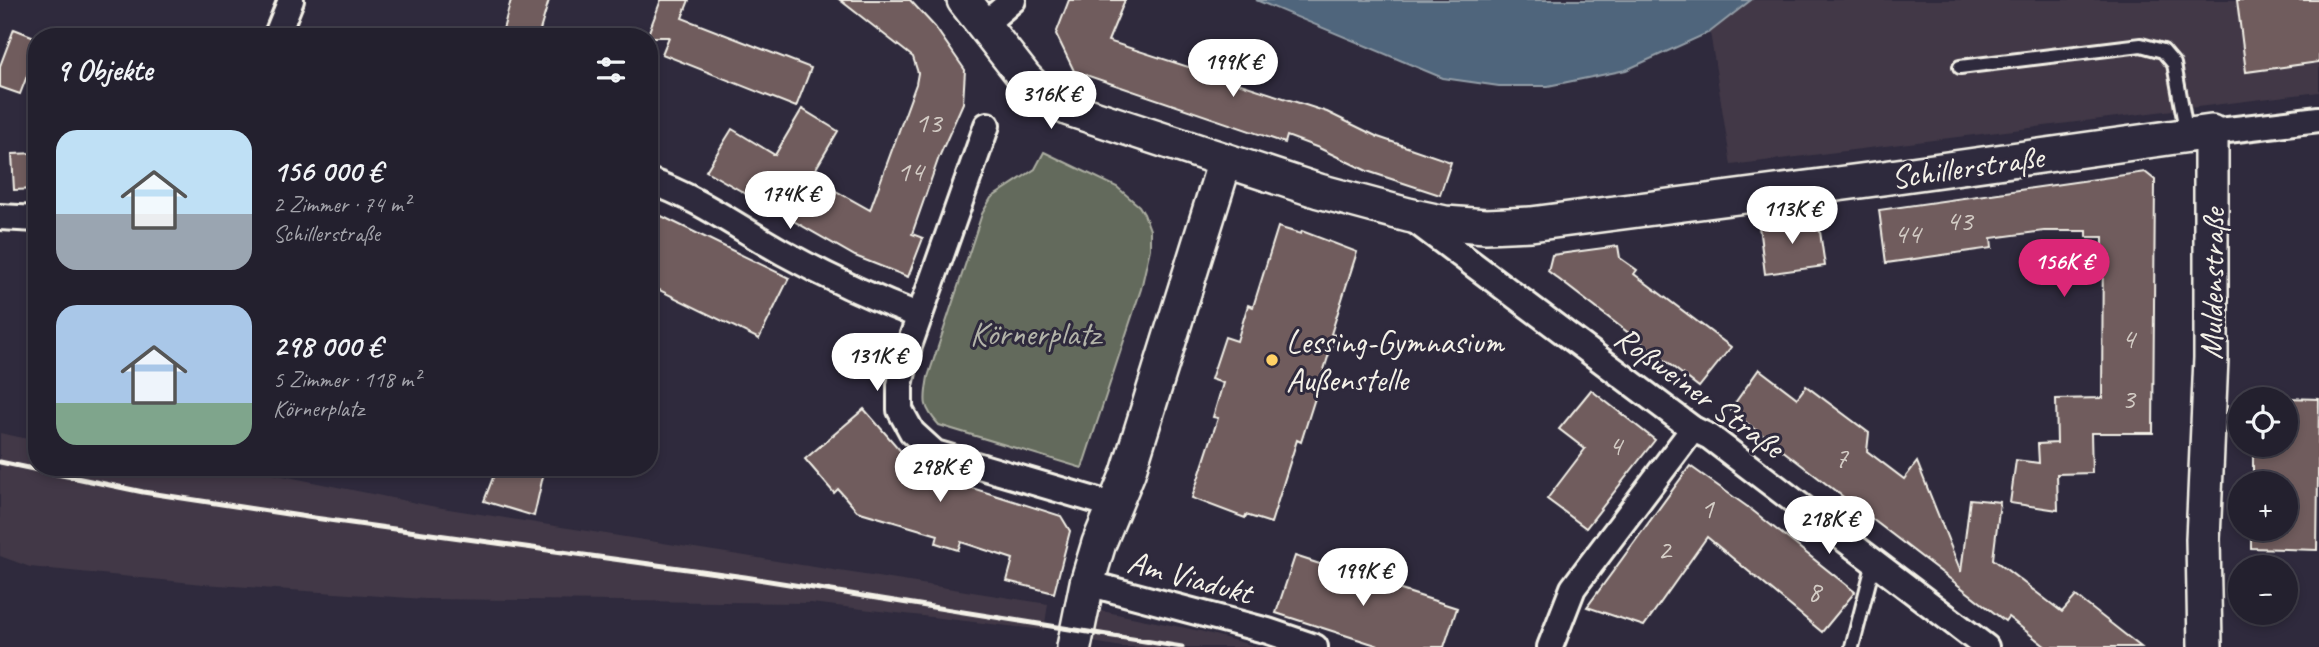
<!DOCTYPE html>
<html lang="de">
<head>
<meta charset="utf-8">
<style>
  :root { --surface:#23202e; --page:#2b2836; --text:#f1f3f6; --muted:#a3a3aa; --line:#403e4a; --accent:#db2777 }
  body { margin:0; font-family:Caveat,sans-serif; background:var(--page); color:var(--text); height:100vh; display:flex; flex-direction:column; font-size:26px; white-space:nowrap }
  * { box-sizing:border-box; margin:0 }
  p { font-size:23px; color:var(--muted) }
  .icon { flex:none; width:38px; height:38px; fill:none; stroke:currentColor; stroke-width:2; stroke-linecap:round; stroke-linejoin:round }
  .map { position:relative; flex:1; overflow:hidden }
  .sheet { position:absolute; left:28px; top:28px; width:630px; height:448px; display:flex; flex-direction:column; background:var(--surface); border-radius:28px; box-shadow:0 4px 10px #0003,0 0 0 2px var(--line) }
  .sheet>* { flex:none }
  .controls { position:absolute; left:2228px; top:387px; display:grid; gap:14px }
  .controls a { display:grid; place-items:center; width:70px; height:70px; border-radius:50%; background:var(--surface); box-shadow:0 4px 10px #0003,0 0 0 2px var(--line); font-size:35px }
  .price { position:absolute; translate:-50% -60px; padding:0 16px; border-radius:24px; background:#fff; color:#222; font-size:23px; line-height:46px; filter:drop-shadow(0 2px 4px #0008) }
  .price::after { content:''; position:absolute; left:50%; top:42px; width:21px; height:16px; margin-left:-10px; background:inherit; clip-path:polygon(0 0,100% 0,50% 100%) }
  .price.current { background:var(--accent); color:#fff }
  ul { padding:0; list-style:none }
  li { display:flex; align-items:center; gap:21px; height:175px; padding:0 28px }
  li span { display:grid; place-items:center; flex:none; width:196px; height:140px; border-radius:21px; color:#555 }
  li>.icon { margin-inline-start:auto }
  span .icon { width:84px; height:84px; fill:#fffc; stroke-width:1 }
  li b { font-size:30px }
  h2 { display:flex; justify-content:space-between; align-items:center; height:84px; padding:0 28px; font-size:30px }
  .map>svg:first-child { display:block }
  .built { fill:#423947 }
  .green { fill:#646a5c; stroke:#acaea2; stroke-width:2 }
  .water { fill:#50657b; stroke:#929da7; stroke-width:2 }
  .building { fill:#6f5b5d; stroke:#f4f1e8; stroke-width:2 }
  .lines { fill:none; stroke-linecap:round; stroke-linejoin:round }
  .service-casing { stroke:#f4f1e8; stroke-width:18 }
  .minor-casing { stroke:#f4f1e8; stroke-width:30 }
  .secondary-casing { stroke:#f4f1e8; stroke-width:38 }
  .service { stroke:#2f2a3d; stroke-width:12 }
  .minor { stroke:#2f2a3d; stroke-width:24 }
  .secondary { stroke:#2f2a3d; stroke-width:33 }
  .rail { stroke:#f4f1e8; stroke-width:5 }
  .poi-dot { fill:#ffd166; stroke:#2f2a3d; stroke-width:2.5 }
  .labels { text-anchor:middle; stroke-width:6; stroke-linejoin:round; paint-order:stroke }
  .number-label { font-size:30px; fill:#d3ccc5 }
  .street-label { font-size:33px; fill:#f4f1e8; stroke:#2f2a3d }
  .park-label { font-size:33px; fill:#b3b4a9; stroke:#2f2a3d }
  .poi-label { font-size:33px; fill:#f4f1e8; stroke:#2f2a3d; text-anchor:start }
</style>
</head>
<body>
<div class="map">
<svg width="2319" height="647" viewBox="0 0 2319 647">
  <rect width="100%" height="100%" fill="#2f2a3d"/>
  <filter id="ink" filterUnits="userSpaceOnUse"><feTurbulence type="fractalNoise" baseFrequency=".0143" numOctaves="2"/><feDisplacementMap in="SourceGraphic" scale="14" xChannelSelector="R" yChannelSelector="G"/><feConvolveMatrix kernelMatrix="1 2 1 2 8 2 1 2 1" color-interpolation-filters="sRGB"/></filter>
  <g filter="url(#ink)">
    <g class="built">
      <path d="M1751,0H2319V92L1731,165L1710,32Z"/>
      <path d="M0,433L37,441V467H239L436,507L1048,604L1044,630L811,603L425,599L203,584L30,567L0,556Z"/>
      <path d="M1097,610L1200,631L1258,647H1122L1093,642Z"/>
    </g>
    <path class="green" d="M1044,152L1117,187L1139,206L1144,214L1150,230V249L1141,289L1082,468L939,425C922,406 924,401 928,377L982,214L991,198L1035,169Z"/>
    <path class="water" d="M1256,0H1751L1710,32L1626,70L1548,86H1499L1443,78Z"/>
    <g class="building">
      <path d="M511,0H549L538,37H501Z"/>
      <path d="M661,0H689L682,18L811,68L796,107L662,54L669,37H647Z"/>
      <path d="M840,0H910L935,27L965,70L963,103L939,157L912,234L923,238L908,277L855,256L706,171L732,129L775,155L802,109L838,131L811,177L870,210L916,84L918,73L913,57Z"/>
      <path d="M1069,0H1125L1108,41L1327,112L1378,137L1451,162L1440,195L1367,171L1319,148L1287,136L1285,143L1074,71L1056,34Z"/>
      <path d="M2237,0H2319V62L2246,72Z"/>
      <path d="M14,29L37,38V50L20,94L0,87V66Z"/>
      <path d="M37,153V189L14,190L12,154Z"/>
      <path d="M2145,172L2155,180L2153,433H2091L2092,473L2057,474L2058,510L2010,503L2016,460L2039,463L2038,444L2057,443L2056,399L2102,398L2103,237H2087V231H2044L1991,238L1992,248L1886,263L1879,210Z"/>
      <path d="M649,210L789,278L759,339L649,285Z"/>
      <path d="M1818,218L1825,266L1765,274L1759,226Z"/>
      <path d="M1278,227L1301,234L1302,231L1357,252L1331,334L1335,335L1301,442L1297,440L1271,523L1246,515L1245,518L1192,498L1218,418L1213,417L1223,383L1211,379L1225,337L1237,341L1248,305L1253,307Z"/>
      <path d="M1618,246L1620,258L1637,270L1634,274L1731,347L1699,387L1548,271L1552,255Z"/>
      <path d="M1759,369L1797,398L1806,386L1869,433L1867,451L1904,479L1917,462L1961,572L1970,499L2000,502L1993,559L2062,612L2076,596L2141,647H2046L2008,617L2005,621L1730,410Z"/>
      <path d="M1591,390L1655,440L1586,528L1547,499L1585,449L1559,429Z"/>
      <path d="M2255,397L2319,399L2317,550L2251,548V528H2286V483H2253V444H2286V399H2255Z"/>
      <path d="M864,409L918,471L1061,516L1070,531L1054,593L1007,581L1013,559L961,542L958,550L936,543L938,535L857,511L838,489L834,493L805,459Z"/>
      <path d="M1690,466L1752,510L1855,592L1822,632L1707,537L1644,626L1587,607Z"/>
      <path d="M497,467H545L534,516L484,501Z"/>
      <path d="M1295,556L1457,608L1444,647H1382L1276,613Z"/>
    </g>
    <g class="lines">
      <g class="service-casing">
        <g id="service">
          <path d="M1960,67L2141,45L2163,51L2174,64L2187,135"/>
          <path d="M1852,647L1874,562"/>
        </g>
      </g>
      <g class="minor-casing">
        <g id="minor">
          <path d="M985,24L1013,0"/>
          <path d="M276,37L291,0"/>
          <path d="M987,125L909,346L900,385V410L912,432L935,453L1115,506"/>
          <path d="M2211,132L2319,119"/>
          <path d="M649,181C697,197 739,228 782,252C827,277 872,298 920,316"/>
          <path d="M0,217L37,219"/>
          <path d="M1414,220L1693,429L1710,437L1986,647"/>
          <path d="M1087,583L1268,631L1315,647"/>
          <path d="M1550,647L1573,588L1693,429"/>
        </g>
      </g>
      <g class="secondary-casing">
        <g id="secondary">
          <path d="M964,0L1025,78L1043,96L1069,109L1319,191L1408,215L1445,223L1486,226L1531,224L1883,178L2211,132V358L2203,539L2205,647"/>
          <path d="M1074,647L1087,583L1099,543L1128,473L1225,161"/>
        </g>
      </g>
      <use href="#service" class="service"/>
      <use href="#minor" class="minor"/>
      <use href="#secondary" class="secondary"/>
      <path class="rail" d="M0,462L143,492L307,517L745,577L1182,647"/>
    </g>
  </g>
  <circle class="poi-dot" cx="1272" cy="360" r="7"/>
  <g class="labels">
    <g class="number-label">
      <text x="928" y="132">13</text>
      <text x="910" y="181">14</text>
      <text x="1959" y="230">43</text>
      <text x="1907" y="243">44</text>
      <text x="2128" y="348">4</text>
      <text x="2128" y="408">3</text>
      <text x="1615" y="455">4</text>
      <text x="1841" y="467">7</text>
      <text x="1707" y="518">1</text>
      <text x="1664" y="559">2</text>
      <text x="1814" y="601">8</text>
    </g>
    <g class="street-label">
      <text transform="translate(1967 166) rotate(-8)" y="12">Schillerstraße</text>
      <text transform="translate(2211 284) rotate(-89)" y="12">Muldenstraße</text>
      <text transform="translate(1700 391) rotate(36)" y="12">Roßweiner Straße</text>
      <text transform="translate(1190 576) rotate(15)" y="12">Am Viadukt</text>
    </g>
    <g class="park-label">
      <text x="1035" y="345">Körnerplatz</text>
    </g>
    <g class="poi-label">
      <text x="1286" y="353">Lessing-Gymnasium<tspan x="1286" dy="38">Außenstelle</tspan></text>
    </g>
  </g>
</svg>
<div class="controls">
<a><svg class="icon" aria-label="locate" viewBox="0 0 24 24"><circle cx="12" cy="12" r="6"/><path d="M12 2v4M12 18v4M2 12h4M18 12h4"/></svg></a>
<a>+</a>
<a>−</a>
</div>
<b class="price" style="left:1233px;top:99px">199K €</b>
<b class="price" style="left:1051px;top:131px">316K €</b>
<b class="price" style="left:790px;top:231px">174K €</b>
<b class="price" style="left:1792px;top:246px">113K €</b>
<b class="price current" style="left:2064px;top:299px">156K €</b>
<b class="price" style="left:877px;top:393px">131K €</b>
<b class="price" style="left:940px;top:504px">298K €</b>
<b class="price" style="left:1829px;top:556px">218K €</b>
<b class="price" style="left:1363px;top:608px">199K €</b>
<section class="sheet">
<h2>9 Objekte<svg class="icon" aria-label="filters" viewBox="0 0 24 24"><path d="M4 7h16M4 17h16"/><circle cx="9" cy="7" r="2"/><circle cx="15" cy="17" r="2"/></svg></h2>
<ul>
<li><span style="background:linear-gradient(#bfe0f5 60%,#9aa5b1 0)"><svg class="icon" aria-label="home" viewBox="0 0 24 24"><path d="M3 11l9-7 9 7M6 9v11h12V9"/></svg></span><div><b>156 000 €</b><p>2 Zimmer · 74 m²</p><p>Schillerstraße</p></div></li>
<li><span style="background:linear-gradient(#a9c7e8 70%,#7fa58c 0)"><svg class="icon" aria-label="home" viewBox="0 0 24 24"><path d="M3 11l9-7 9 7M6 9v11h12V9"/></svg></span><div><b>298 000 €</b><p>5 Zimmer · 118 m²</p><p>Körnerplatz</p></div></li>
</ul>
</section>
</div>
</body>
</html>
